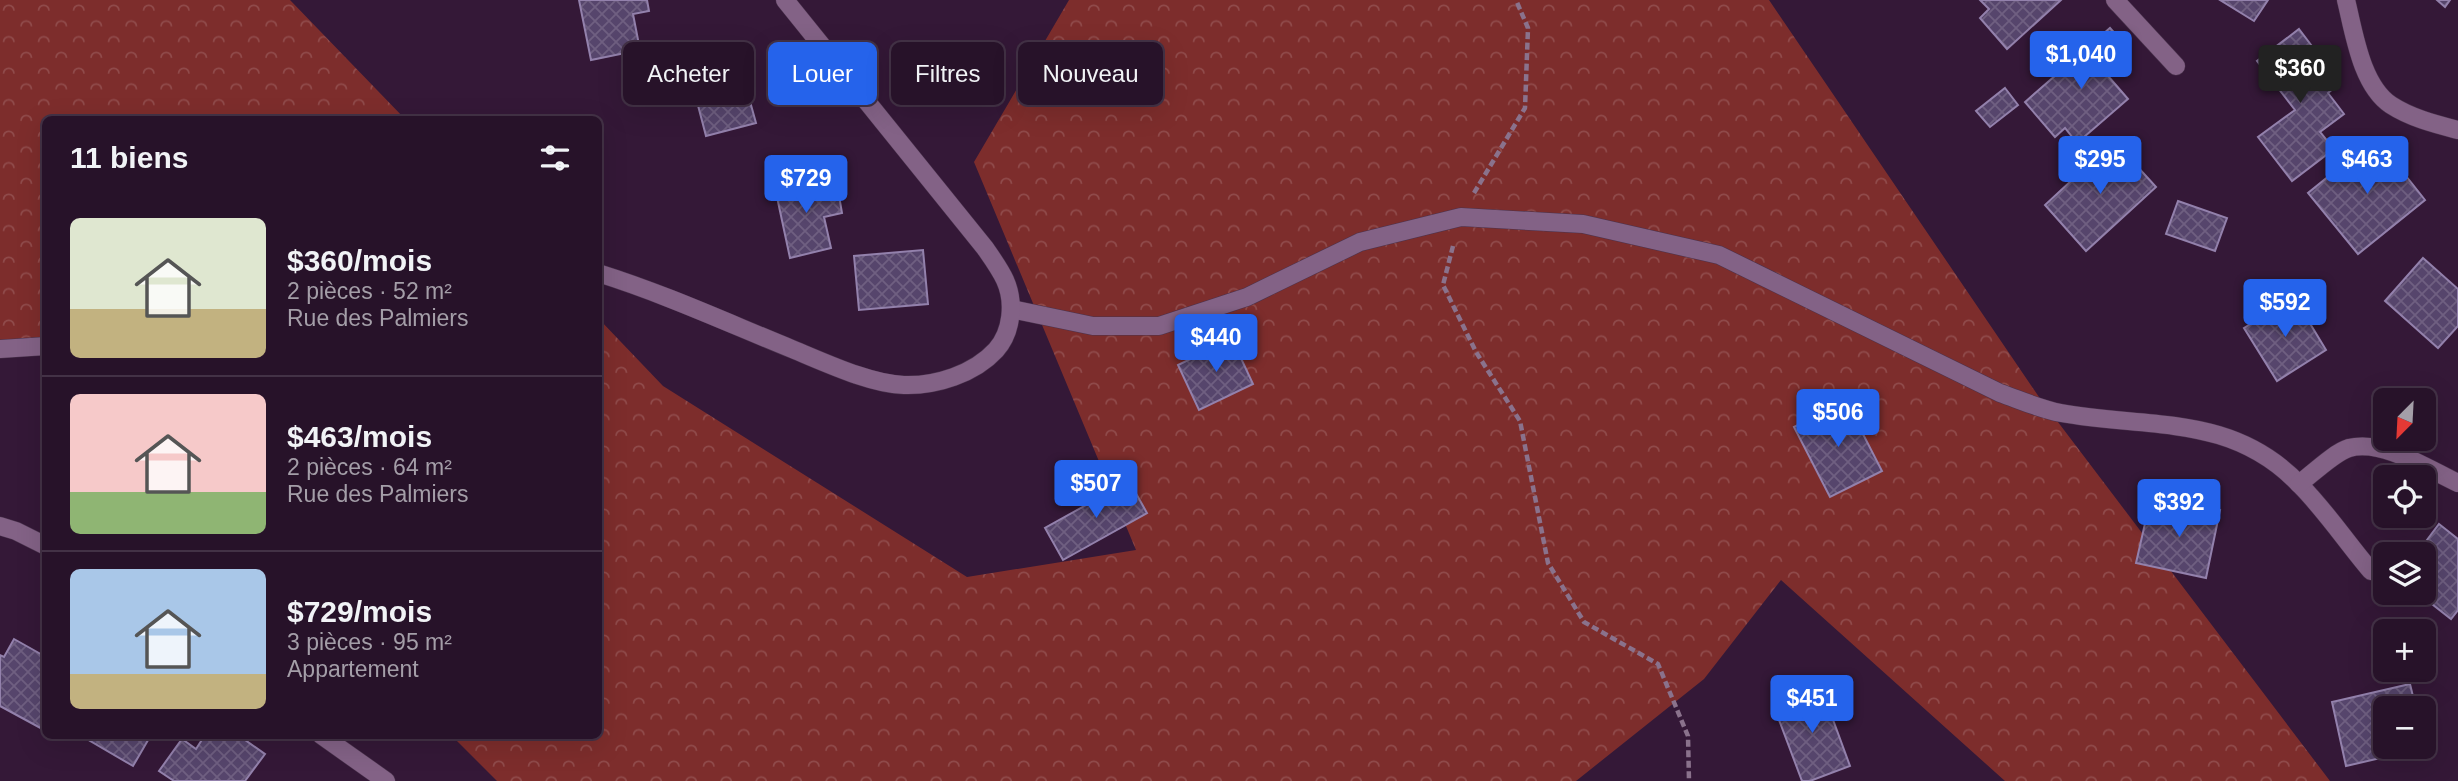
<!DOCTYPE html>
<html lang="fr">
<head>
<meta charset="utf-8">
<style>
  :root { --surface:#271229; --page:#332035; --text:#f1f3f6; --muted:#a49ea8; --line:#433246; --accent:#2563eb }
  body { margin:0; font-family:Arial,sans-serif; background:var(--page); color:var(--text); height:100vh; display:flex; flex-direction:column; font-size:26px; white-space:nowrap }
  * { box-sizing:border-box; margin:0 }
  p { font-size:23px; color:var(--muted) }
  .icon { flex:none; width:38px; height:38px; fill:none; stroke:currentColor; stroke-width:2; stroke-linecap:round; stroke-linejoin:round }
  .map { position:relative; flex:1; overflow:hidden }
  .drawer { position:absolute; left:42px; top:116px; width:560px; height:623px; display:flex; flex-direction:column; background:var(--surface); border-radius:10px; box-shadow:0 7px 28px #0002,0 0 0 2px var(--line) }
  .drawer>* { flex:none }
  .hud { position:absolute; left:623px; top:42px; width:665px; height:63px; display:flex; gap:14px }
  .needle { width:46px; rotate:204deg }
  .buttons { position:absolute; left:2373px; top:388px; display:grid; gap:14px }
  .buttons a { display:grid; place-items:center; width:63px; height:63px; border-radius:10px; background:var(--surface); box-shadow:0 7px 28px #0002,0 0 0 2px var(--line); font-size:35px }
  .price { position:absolute; translate:-50% -60px; padding:0 16px; border-radius:7px; background:var(--accent); color:#fff; font-size:23px; line-height:46px; filter:drop-shadow(0 2px 4px #0008) }
  .price::after { content:''; position:absolute; left:50%; top:42px; width:21px; height:16px; margin-left:-10px; background:inherit; clip-path:polygon(0 0,100% 0,50% 100%) }
  .price.selected { background:#222; color:#fff }
  ul { padding:0; list-style:none }
  li { display:flex; align-items:center; gap:21px; height:175px; padding:0 28px }
  li+li { border-top:2px solid var(--line) }
  li span { display:grid; place-items:center; flex:none; width:196px; height:140px; border-radius:10px; color:#555 }
  li>.icon { margin-inline-start:auto }
  span .icon { width:84px; height:84px; fill:#fffc; stroke-width:1 }
  li b { font-size:30px }
  h2 { display:flex; justify-content:space-between; align-items:center; height:84px; padding:0 28px; font-size:30px }
  .tag { padding:0 24px; border-radius:10px; background:var(--surface); box-shadow:0 7px 28px #0002,0 0 0 2px var(--line); font-size:24px; line-height:63px }
  .tag.selected { background:var(--accent); color:#fff }
  .map>svg:first-child { display:block }
  .forest { fill:url(#forest-crowns) }
  .building { fill:url(#building-cross-hatch); stroke:#9381ac; stroke-width:2 }
  .lines { fill:none; stroke-linecap:round; stroke-linejoin:round }
  .street-casing { stroke:#4a334d; stroke-width:19 }
  .secondary-casing { stroke:#4a334d; stroke-width:19 }
  .path { stroke:#8a728c; stroke-width:4.5; stroke-dasharray:7 3.5; stroke-linecap:butt }
  .street { stroke:#836286; stroke-width:18 }
  .secondary { stroke:#836286; stroke-width:18 }
</style>
</head>
<body>
<div class="map">
<svg width="2458" height="781" viewBox="0 0 2458 781">
  <defs>
    <pattern id="forest-crowns" width="20" height="18" patternUnits="userSpaceOnUse" patternTransform="scale(1.75)"><rect width="20" height="18" fill="#7d2d2c"/><path d="M2 6a3 3 0 1 1 6 0M12 15a3 3 0 1 1 6 0" fill="none" stroke="#904b4b"/></pattern>
    <pattern id="building-cross-hatch" width="8" height="8" patternUnits="userSpaceOnUse" patternTransform="scale(1.75)"><rect width="8" height="8" fill="#56456c"/><path d="M0 0l8 8M0 8l8-8" fill="none" stroke="#6f5f81"/></pattern>
  </defs>
  <rect width="100%" height="100%" fill="#341837"/>
  <g class="forest">
    <path d="M0,0H290L405,119H46L45,344L0,348Z"/>
    <path d="M1069,0H1769L2039,397L2330,781H2005L1781,580L1704,679L1576,781H497L451,735H598L599,319L663,386L967,577L1136,550L974,162Z"/>
  </g>
  <g class="building">
    <path d="M579,0H647L649,11L633,14L640,50L591,60Z"/>
    <path d="M1980,0H2061L2007,49L1980,18L1989,9Z"/>
    <path d="M2220,0H2268L2254,21Z"/>
    <path d="M2437,0H2450L2445,7Z"/>
    <path d="M2110,28L2127,47L2102,69L2128,99L2077,143L2065,128L2055,137L2025,102Z"/>
    <path d="M2299,29L2330,70L2324,74L2334,88L2328,93L2344,114L2320,132L2334,149L2292,181L2258,137L2295,110L2257,61Z"/>
    <path d="M738,58L756,123L706,136L689,71Z"/>
    <path d="M2005,88L2018,105L1990,127L1976,111Z"/>
    <path d="M2376,138L2425,200L2358,254L2308,193Z"/>
    <path d="M2114,141L2156,187L2086,251L2045,205Z"/>
    <path d="M813,175L817,194L838,190L842,213L824,217L831,248L790,258L774,183Z"/>
    <path d="M2178,201L2227,218L2215,251L2166,234Z"/>
    <path d="M923,250L928,304L859,310L854,256Z"/>
    <path d="M2423,258L2458,289V326L2438,348L2385,301Z"/>
    <path d="M2294,297L2326,350L2277,381L2244,328Z"/>
    <path d="M1232,339L1253,384L1199,410L1178,365Z"/>
    <path d="M1846,401L1882,471L1830,497L1794,427Z"/>
    <path d="M1129,481L1147,513L1063,560L1045,528Z"/>
    <path d="M2185,503L2220,510L2206,578L2136,563L2149,506L2183,513Z"/>
    <path d="M2439,524L2458,539V610L2451,619L2423,597L2430,587L2424,582V559L2428,553L2421,548Z"/>
    <path d="M14,639L46,657V731L0,706V655L4,657Z"/>
    <path d="M2410,684L2416,709H2385V747H2424V745V748L2346,766L2332,702Z"/>
    <path d="M1821,687L1850,766L1810,781H1802L1773,704Z"/>
    <path d="M80,735H151L133,766Z"/>
    <path d="M205,735H238L265,754L245,781H174L159,771L182,739L196,749Z"/>
  </g>
  <g class="lines">
    <g class="street-casing">
      <g id="street">
        <path d="M2115,0L2176,66"/>
        <path d="M2346,0C2354,32 2361,85 2391,105C2411,118 2435,124 2458,130"/>
        <path d="M1011,309L1093,326H1159L1247,297L1360,242L1461,217L1583,224L1719,255L2000,393C2020,400 2040,409 2061,413C2148,429 2232,413 2300,485C2326,511 2347,543 2371,571"/>
        <path d="M2299,484C2312,474 2335,452 2349,448C2383,439 2428,469 2458,483"/>
      </g>
    </g>
    <g class="secondary-casing">
      <g id="secondary">
        <path d="M598,273C665,294 728,323 792,349C824,362 870,384 904,385C936,386 974,374 996,350C1012,332 1015,302 1005,280C1000,269 992,258 985,248L785,0"/>
        <path d="M0,349L46,346"/>
        <path d="M0,526L16,531L46,546"/>
        <path d="M321,735L386,781"/>
      </g>
    </g>
    <g class="path">
      <path d="M1474,193L1525,108L1528,28L1516,0"/>
      <path d="M1453,246L1443,285L1476,352L1520,421L1548,563L1584,622L1658,664L1688,736L1689,781"/>
    </g>
    <use href="#street" class="street"/>
    <use href="#secondary" class="secondary"/>
  </g>
</svg>
<div class="buttons">
<a><svg class="needle" viewBox="-14 -14 28 28"><path d="M0-13l5 13h-10z" fill="#e53935"/><path d="M0 13l5-13h-10z" fill="#a49ea8"/></svg></a>
<a><svg class="icon" aria-label="locate" viewBox="0 0 24 24"><circle cx="12" cy="12" r="6"/><path d="M12 2v4M12 18v4M2 12h4M18 12h4"/></svg></a>
<a><svg class="icon" aria-label="layers" viewBox="0 0 24 24"><path d="M12 4l9 5-9 5-9-5zM3 14l9 5 9-5"/></svg></a>
<a>+</a>
<a>−</a>
</div>
<b class="price" style="left:2081px;top:91px">$1,040</b>
<b class="price selected" style="left:2300px;top:105px">$360</b>
<b class="price" style="left:2100px;top:196px">$295</b>
<b class="price" style="left:2367px;top:196px">$463</b>
<b class="price" style="left:806px;top:215px">$729</b>
<b class="price" style="left:2285px;top:339px">$592</b>
<b class="price" style="left:1216px;top:374px">$440</b>
<b class="price" style="left:1838px;top:449px">$506</b>
<b class="price" style="left:1096px;top:520px">$507</b>
<b class="price" style="left:2179px;top:539px">$392</b>
<b class="price" style="left:1812px;top:735px">$451</b>
<div class="hud">
<a class="tag">Acheter</a>
<a class="tag selected">Louer</a>
<a class="tag">Filtres</a>
<a class="tag">Nouveau</a>
</div>
<section class="drawer">
<h2>11 biens<svg class="icon" aria-label="filters" viewBox="0 0 24 24"><path d="M4 7h16M4 17h16"/><circle cx="9" cy="7" r="2"/><circle cx="15" cy="17" r="2"/></svg></h2>
<ul>
<li><span style="background:linear-gradient(#dfe7d0 65%,#c2b280 0)"><svg class="icon" aria-label="home" viewBox="0 0 24 24"><path d="M3 11l9-7 9 7M6 9v11h12V9"/></svg></span><div><b>$360/mois</b><p>2 pièces · 52 m²</p><p>Rue des Palmiers</p></div></li>
<li><span style="background:linear-gradient(#f6c9c9 70%,#8fb573 0)"><svg class="icon" aria-label="home" viewBox="0 0 24 24"><path d="M3 11l9-7 9 7M6 9v11h12V9"/></svg></span><div><b>$463/mois</b><p>2 pièces · 64 m²</p><p>Rue des Palmiers</p></div></li>
<li><span style="background:linear-gradient(#a9c7e8 75%,#c2b280 0)"><svg class="icon" aria-label="home" viewBox="0 0 24 24"><path d="M3 11l9-7 9 7M6 9v11h12V9"/></svg></span><div><b>$729/mois</b><p>3 pièces · 95 m²</p><p>Appartement</p></div></li>
</ul>
</section>
</div>
</body>
</html>
